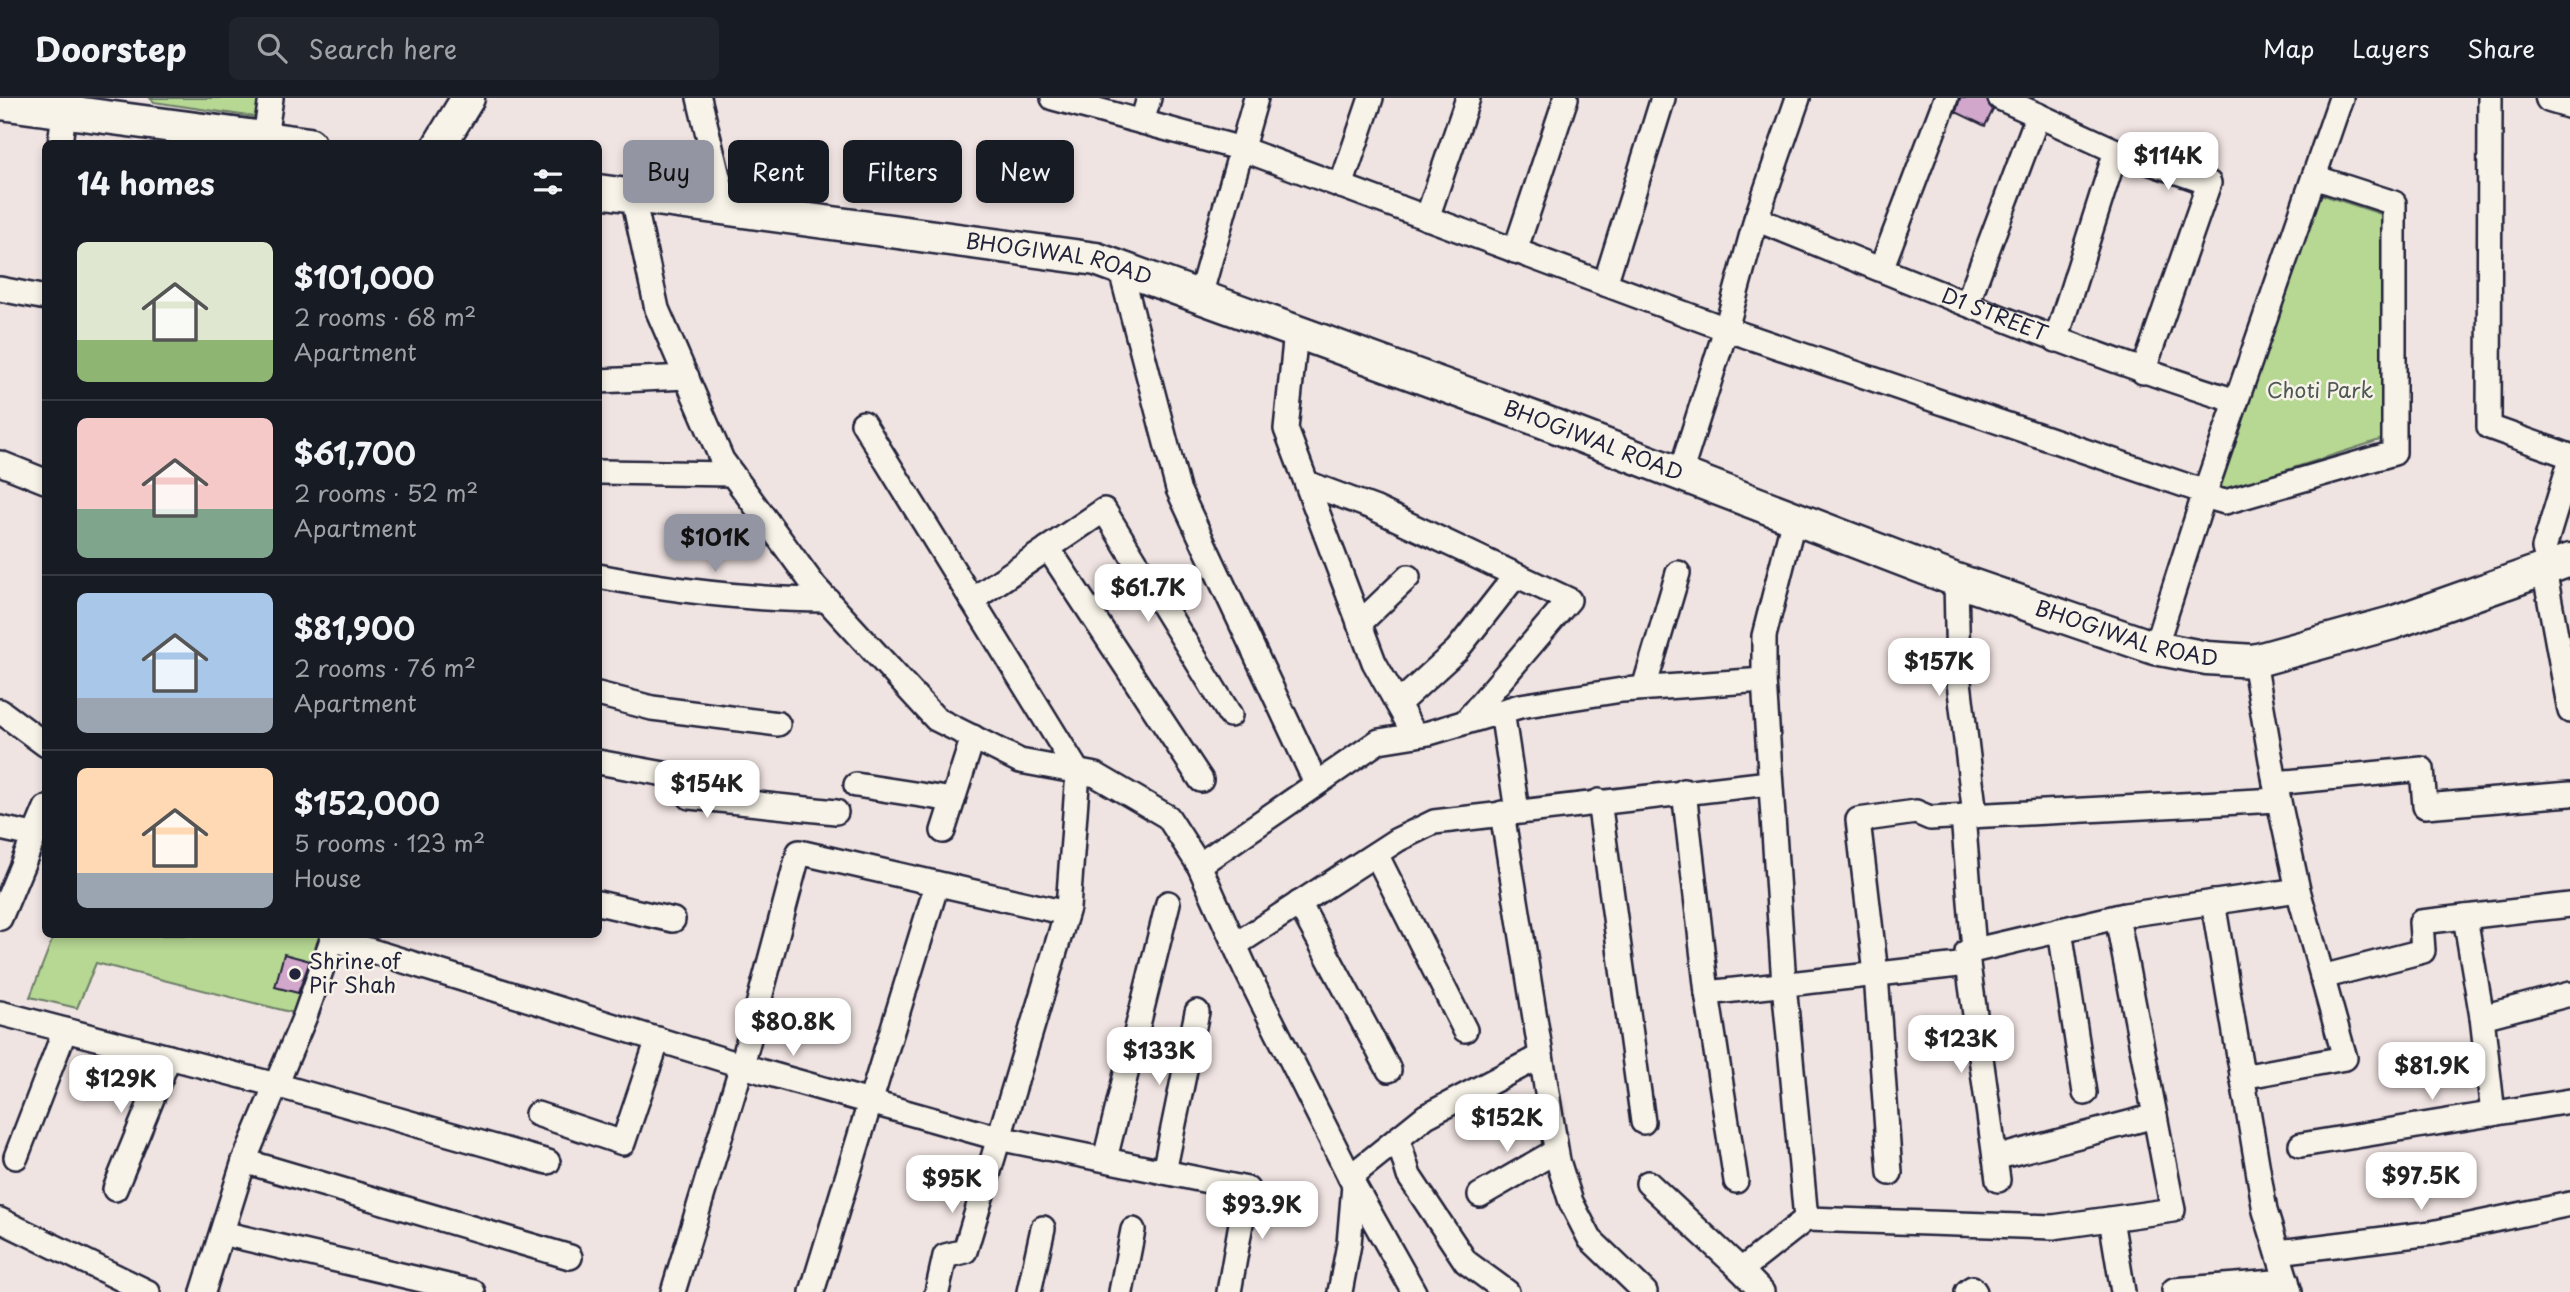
<!DOCTYPE html>
<html lang="en">
<head>
<meta charset="utf-8">
<style>
  :root { --surface:#171b24; --page:#20242c; --text:#f1f3f6; --muted:#9ea1a6; --line:#363941; --accent:#9495a2 }
  body { margin:0; font-family:"Playpen Sans",sans-serif; background:var(--page); color:var(--text); height:100vh; display:flex; flex-direction:column; font-size:26px; white-space:nowrap }
  * { box-sizing:border-box; margin:0 }
  p { font-size:23px; color:var(--muted) }
  .icon { flex:none; width:38px; height:38px; fill:none; stroke:currentColor; stroke-width:2; stroke-linecap:round; stroke-linejoin:round }
  .map { position:relative; flex:1; overflow:hidden }
  .sheet { position:absolute; left:42px; top:42px; width:560px; height:798px; display:flex; flex-direction:column; background:var(--surface); border-radius:10px; box-shadow:0 4px 10px #0003 }
  .sheet>* { flex:none }
  .guide { position:absolute; left:623px; top:42px; width:665px; height:63px; display:flex; gap:14px }
  .price { position:absolute; translate:-50% -60px; padding:0 16px; border-radius:14px; background:#fff; color:#222; font-size:23px; line-height:46px; filter:drop-shadow(0 2px 4px #0008) }
  .price::after { content:''; position:absolute; left:50%; top:42px; width:21px; height:16px; margin-left:-10px; background:inherit; clip-path:polygon(0 0,100% 0,50% 100%) }
  .price.selected { background:var(--accent); color:#111 }
  ul { padding:0; list-style:none }
  li { display:flex; align-items:center; gap:21px; height:175px; padding:0 35px }
  li+li { border-top:2px solid var(--line) }
  li span { display:grid; place-items:center; flex:none; width:196px; height:140px; border-radius:10px; color:#555 }
  li>.icon { margin-inline-start:auto }
  span .icon { width:84px; height:84px; fill:#fffc; stroke-width:1 }
  li b { font-size:30px }
  h2 { display:flex; justify-content:space-between; align-items:center; height:84px; padding:0 35px; font-size:30px }
  .pill { padding:0 24px; border-radius:10px; background:var(--surface); box-shadow:0 4px 10px #0003; font-size:24px; line-height:63px }
  .pill.selected { background:var(--accent); color:#111 }
  header { display:flex; align-items:center; gap:42px; box-sizing:border-box; height:98px; padding:0 35px; background:var(--surface); border-bottom:2px solid var(--line) }
  header strong { font-size:33px }
  nav { display:flex; gap:38px; margin-inline-start:auto; font-size:24px }
  .search { width:490px; height:63px; background:var(--page); display:flex; align-items:center; gap:18px; box-sizing:border-box; padding:0 24px; border-radius:10px; color:var(--muted); font-size:26px }
  .map>svg:first-child { display:block }
  .green { fill:#b6d893; stroke:#6c7d67; stroke-width:2 }
  .building { fill:#d2a7cc; stroke:#22223b; stroke-width:2 }
  .lines { fill:none; stroke-linecap:round; stroke-linejoin:round }
  .minor-casing { stroke:#22223b; stroke-width:28 }
  .tertiary-casing { stroke:#22223b; stroke-width:33 }
  .secondary-casing { stroke:#22223b; stroke-width:37 }
  .minor { stroke:#f7f3e8; stroke-width:23 }
  .tertiary { stroke:#f7f3e8; stroke-width:28 }
  .secondary { stroke:#f7f3e8; stroke-width:32 }
  .poi-dot { fill:#22223b; stroke:#f7f3e8; stroke-width:2.5 }
  .labels { text-anchor:middle; stroke-width:5; stroke-linejoin:round; paint-order:stroke }
  .street-label { font-size:21px; fill:#22223b; stroke:#f7f3e8 }
  .park-label { font-size:21px; fill:#4e5955; stroke:#f7f3e8 }
  .poi-label { font-size:21px; fill:#22223b; stroke:#f7f3e8; text-anchor:start }
</style>
</head>
<body>
<header>
<strong>Doorstep</strong>
<div class="search"><svg class="icon" aria-label="search" viewBox="0 0 24 24"><circle cx="10" cy="10" r="6"/><path d="M15 15l6 6"/></svg>Search here</div>
<nav><a>Map</a><a>Layers</a><a>Share</a></nav>
</header>
<div class="map">
<svg width="2570" height="1194" viewBox="0 0 2570 1194">
  <rect width="100%" height="100%" fill="#f0e4e2"/>
  <filter id="ink" filterUnits="userSpaceOnUse"><feTurbulence type="fractalNoise" baseFrequency=".0143" numOctaves="2"/><feDisplacementMap in="SourceGraphic" scale="14" xChannelSelector="R" yChannelSelector="G"/><feConvolveMatrix kernelMatrix="1 2 1 2 8 2 1 2 1" color-interpolation-filters="sRGB"/></filter>
  <g filter="url(#ink)">
    <g class="green">
      <path d="M150,0H258L255,19L154,4Z"/>
      <path d="M2320,96L2381,116L2386,340L2219,394Z"/>
      <path d="M54,837H329L302,917L96,865L77,910L30,899Z"/>
    </g>
    <g class="building">
      <path d="M1960,0H1986L1993,12L1985,28L1956,14Z"/>
      <path d="M284,856L310,863L298,895L275,889Z"/>
    </g>
    <g class="lines">
      <g class="minor-casing">
        <g id="minor">
          <path d="M699,0L726,111"/>
          <path d="M1053,0L1242,51L1726,231L1680,376"/>
          <path d="M1798,0L1756,121L1726,231L2205,394L2155,550"/>
          <path d="M2000,0L2116,53L2209,85L2143,274"/>
          <path d="M2490,0L2489,329L2570,358"/>
          <path d="M1142,24L1149,0"/>
          <path d="M265,39L271,0"/>
          <path d="M60,46L64,14"/>
          <path d="M1341,88L1371,0"/>
          <path d="M633,99L657,211L722,362L815,489L936,621L1020,663L1096,677L1168,719L1199,767L1246,872L1354,1087L1414,1194"/>
          <path d="M1427,120L1468,0"/>
          <path id="s1" d="M1756,121C1915,185 2072,252 2236,303"/>
          <path d="M1515,153L1566,0"/>
          <path d="M1120,169L1178,391L1316,685"/>
          <path d="M1881,171L1946,0"/>
          <path d="M1605,186L1663,0"/>
          <path d="M0,191L46,200"/>
          <path d="M1200,198L1256,0"/>
          <path d="M1967,206L2038,17"/>
          <path d="M1296,234L1286,331L1374,564L1415,637"/>
          <path d="M2056,242L2116,53"/>
          <path d="M598,283L687,279"/>
          <path d="M863,325L1078,674L1068,810L965,1153L945,1158L937,1194"/>
          <path d="M0,365L45,383"/>
          <path d="M598,374L732,376"/>
          <path d="M1307,385L1374,410L1569,502L1465,624"/>
          <path d="M2205,394L2341,0"/>
          <path d="M2204,398L2225,404L2394,355V105L2314,79"/>
          <path d="M1048,450L1201,682"/>
          <path d="M2549,469L2544,450L2570,364"/>
          <path d="M2544,471L2570,613"/>
          <path d="M598,478C676,493 749,502 828,502"/>
          <path d="M1956,482L1958,576L1975,717"/>
          <path d="M972,502L1104,412L1230,617"/>
          <path d="M1359,526L1408,479"/>
          <path d="M1644,590L1678,475"/>
          <path d="M598,596L652,610L778,626"/>
          <path d="M1398,606L1457,552L1516,477"/>
          <path d="M0,613L46,647"/>
          <path d="M1502,613L1517,713"/>
          <path d="M598,664L692,681L690,699L836,714"/>
          <path d="M2275,685L2422,671L2425,708L2570,696"/>
          <path d="M856,687L953,702"/>
          <path d="M1684,693L1707,895L1736,1083"/>
          <path d="M1599,703L1643,1024"/>
          <path d="M1502,715L1558,1063L1571,1104L1590,1141L1645,1194"/>
          <path d="M1963,718L1974,852"/>
          <path d="M0,730L33,737"/>
          <path d="M943,733L973,639"/>
          <path d="M1376,756L1465,932"/>
          <path d="M1199,767L1379,643L1429,635L1520,608L1622,592L1764,582"/>
          <path d="M2213,804L2265,1113L2290,1194"/>
          <path d="M598,805L673,822"/>
          <path d="M1299,805L1389,972"/>
          <path d="M2465,819L2482,919L2493,1016"/>
          <path d="M0,820L46,710"/>
          <path d="M2060,832L2085,995"/>
          <path d="M333,841L763,974L998,1040L1247,1091L1229,1194"/>
          <path d="M1235,847L1397,742L1434,724L1769,685"/>
          <path d="M1968,866L1998,1082"/>
          <path d="M2322,879L2423,853L2421,824L2570,807"/>
          <path d="M1707,895L1968,866L1967,854L2125,817L2298,792"/>
          <path d="M0,915L276,987L548,1064"/>
          <path d="M2482,919L2570,896"/>
          <path d="M2242,979L2345,960L2298,792L2275,685L2254,563"/>
          <path d="M537,1016L623,1045L658,941"/>
          <path d="M1398,1041L1409,1078L1466,1164L1507,1194"/>
          <path d="M2301,1047L2570,1003"/>
          <path d="M16,1059L65,932"/>
          <path d="M1995,1060L2155,1018"/>
          <path d="M1105,1061L1168,805"/>
          <path d="M244,1063L570,1159"/>
          <path d="M1164,1074L1197,914"/>
          <path d="M1890,1075L1876,876L1858,722L1916,714L1930,720L2278,702"/>
          <path d="M1350,1079L1426,1018L1541,958"/>
          <path d="M1648,1085L1741,1172L1806,1121L1784,886L1764,582V538L1794,420"/>
          <path d="M115,1091L169,959"/>
          <path d="M1480,1097L1556,1053"/>
          <path d="M1806,1121L2053,1129L2173,1112L2117,819"/>
          <path d="M2111,1121L2123,1194"/>
          <path d="M0,1122L148,1194"/>
          <path d="M222,1135L473,1194"/>
          <path d="M2278,1154L2432,1135L2570,1106"/>
          <path d="M1741,1172L1762,1194"/>
          <path d="M2174,1192L2287,1183"/>
          <path d="M203,1194L244,1063L305,918L334,836"/>
          <path d="M673,1194L742,967L799,754L1066,815"/>
          <path d="M812,1194L937,786"/>
          <path d="M1029,1194L1043,1130"/>
          <path d="M1121,1194L1133,1132"/>
          <path d="M1340,1194L1349,1146L1354,1087"/>
          <path d="M1967,1194L1972,1190L1975,1194"/>
        </g>
      </g>
      <g class="tertiary-casing">
        <path id="tertiary" d="M2550,0L2570,6"/>
      </g>
      <g class="secondary-casing">
        <g id="secondary">
          <path d="M0,5L309,46"/>
          <path d="M440,46L468,0"/>
          <path id="s2" d="M598,93L1096,161L1542,323L1956,482L2155,550L2207,560L2254,563L2392,525L2570,462"/>
        </g>
      </g>
      <use href="#minor" class="minor"/>
      <use href="#tertiary" class="tertiary"/>
      <use href="#secondary" class="secondary"/>
    </g>
  </g>
  <circle class="poi-dot" cx="295" cy="876" r="7"/>
  <g class="labels">
    <g class="street-label">
      <text dy="7" stroke="none"><textPath href="#s2" startOffset="466">BHOGIWAL ROAD</textPath></text>
      <text dy="7" stroke="none"><textPath href="#s1" startOffset="257">D1 STREET</textPath></text>
      <text dy="7" stroke="none"><textPath href="#s2" startOffset="1032">BHOGIWAL ROAD</textPath></text>
      <text dy="7" stroke="none"><textPath href="#s2" startOffset="1600">BHOGIWAL ROAD</textPath></text>
    </g>
    <g class="park-label">
      <text x="2320" y="300">Choti Park</text>
    </g>
    <g class="poi-label">
      <text x="309" y="871">Shrine of<tspan x="309" dy="24">Pir Shah</tspan></text>
    </g>
  </g>
</svg>
<b class="price" style="left:2168px;top:94px">$114K</b>
<b class="price selected" style="left:715px;top:476px">$101K</b>
<b class="price" style="left:1148px;top:526px">$61.7K</b>
<b class="price" style="left:1939px;top:600px">$157K</b>
<b class="price" style="left:707px;top:722px">$154K</b>
<b class="price" style="left:793px;top:960px">$80.8K</b>
<b class="price" style="left:1961px;top:977px">$123K</b>
<b class="price" style="left:1159px;top:989px">$133K</b>
<b class="price" style="left:2432px;top:1004px">$81.9K</b>
<b class="price" style="left:121px;top:1017px">$129K</b>
<b class="price" style="left:1507px;top:1056px">$152K</b>
<b class="price" style="left:2421px;top:1114px">$97.5K</b>
<b class="price" style="left:952px;top:1117px">$95K</b>
<b class="price" style="left:1262px;top:1143px">$93.9K</b>
<div class="guide">
<a class="pill selected">Buy</a>
<a class="pill">Rent</a>
<a class="pill">Filters</a>
<a class="pill">New</a>
</div>
<section class="sheet">
<h2>14 homes<svg class="icon" aria-label="filters" viewBox="0 0 24 24"><path d="M4 7h16M4 17h16"/><circle cx="9" cy="7" r="2"/><circle cx="15" cy="17" r="2"/></svg></h2>
<ul>
<li><span style="background:linear-gradient(#dfe7d0 70%,#8fb573 0)"><svg class="icon" aria-label="home" viewBox="0 0 24 24"><path d="M3 11l9-7 9 7M6 9v11h12V9"/></svg></span><div><b>$101,000</b><p>2 rooms · 68 m²</p><p>Apartment</p></div></li>
<li><span style="background:linear-gradient(#f6c9c9 65%,#7fa58c 0)"><svg class="icon" aria-label="home" viewBox="0 0 24 24"><path d="M3 11l9-7 9 7M6 9v11h12V9"/></svg></span><div><b>$61,700</b><p>2 rooms · 52 m²</p><p>Apartment</p></div></li>
<li><span style="background:linear-gradient(#a9c7e8 75%,#9aa5b1 0)"><svg class="icon" aria-label="home" viewBox="0 0 24 24"><path d="M3 11l9-7 9 7M6 9v11h12V9"/></svg></span><div><b>$81,900</b><p>2 rooms · 76 m²</p><p>Apartment</p></div></li>
<li><span style="background:linear-gradient(#ffd9b3 75%,#9aa5b1 0)"><svg class="icon" aria-label="home" viewBox="0 0 24 24"><path d="M3 11l9-7 9 7M6 9v11h12V9"/></svg></span><div><b>$152,000</b><p>5 rooms · 123 m²</p><p>House</p></div></li>
</ul>
</section>
</div>
</body>
</html>
